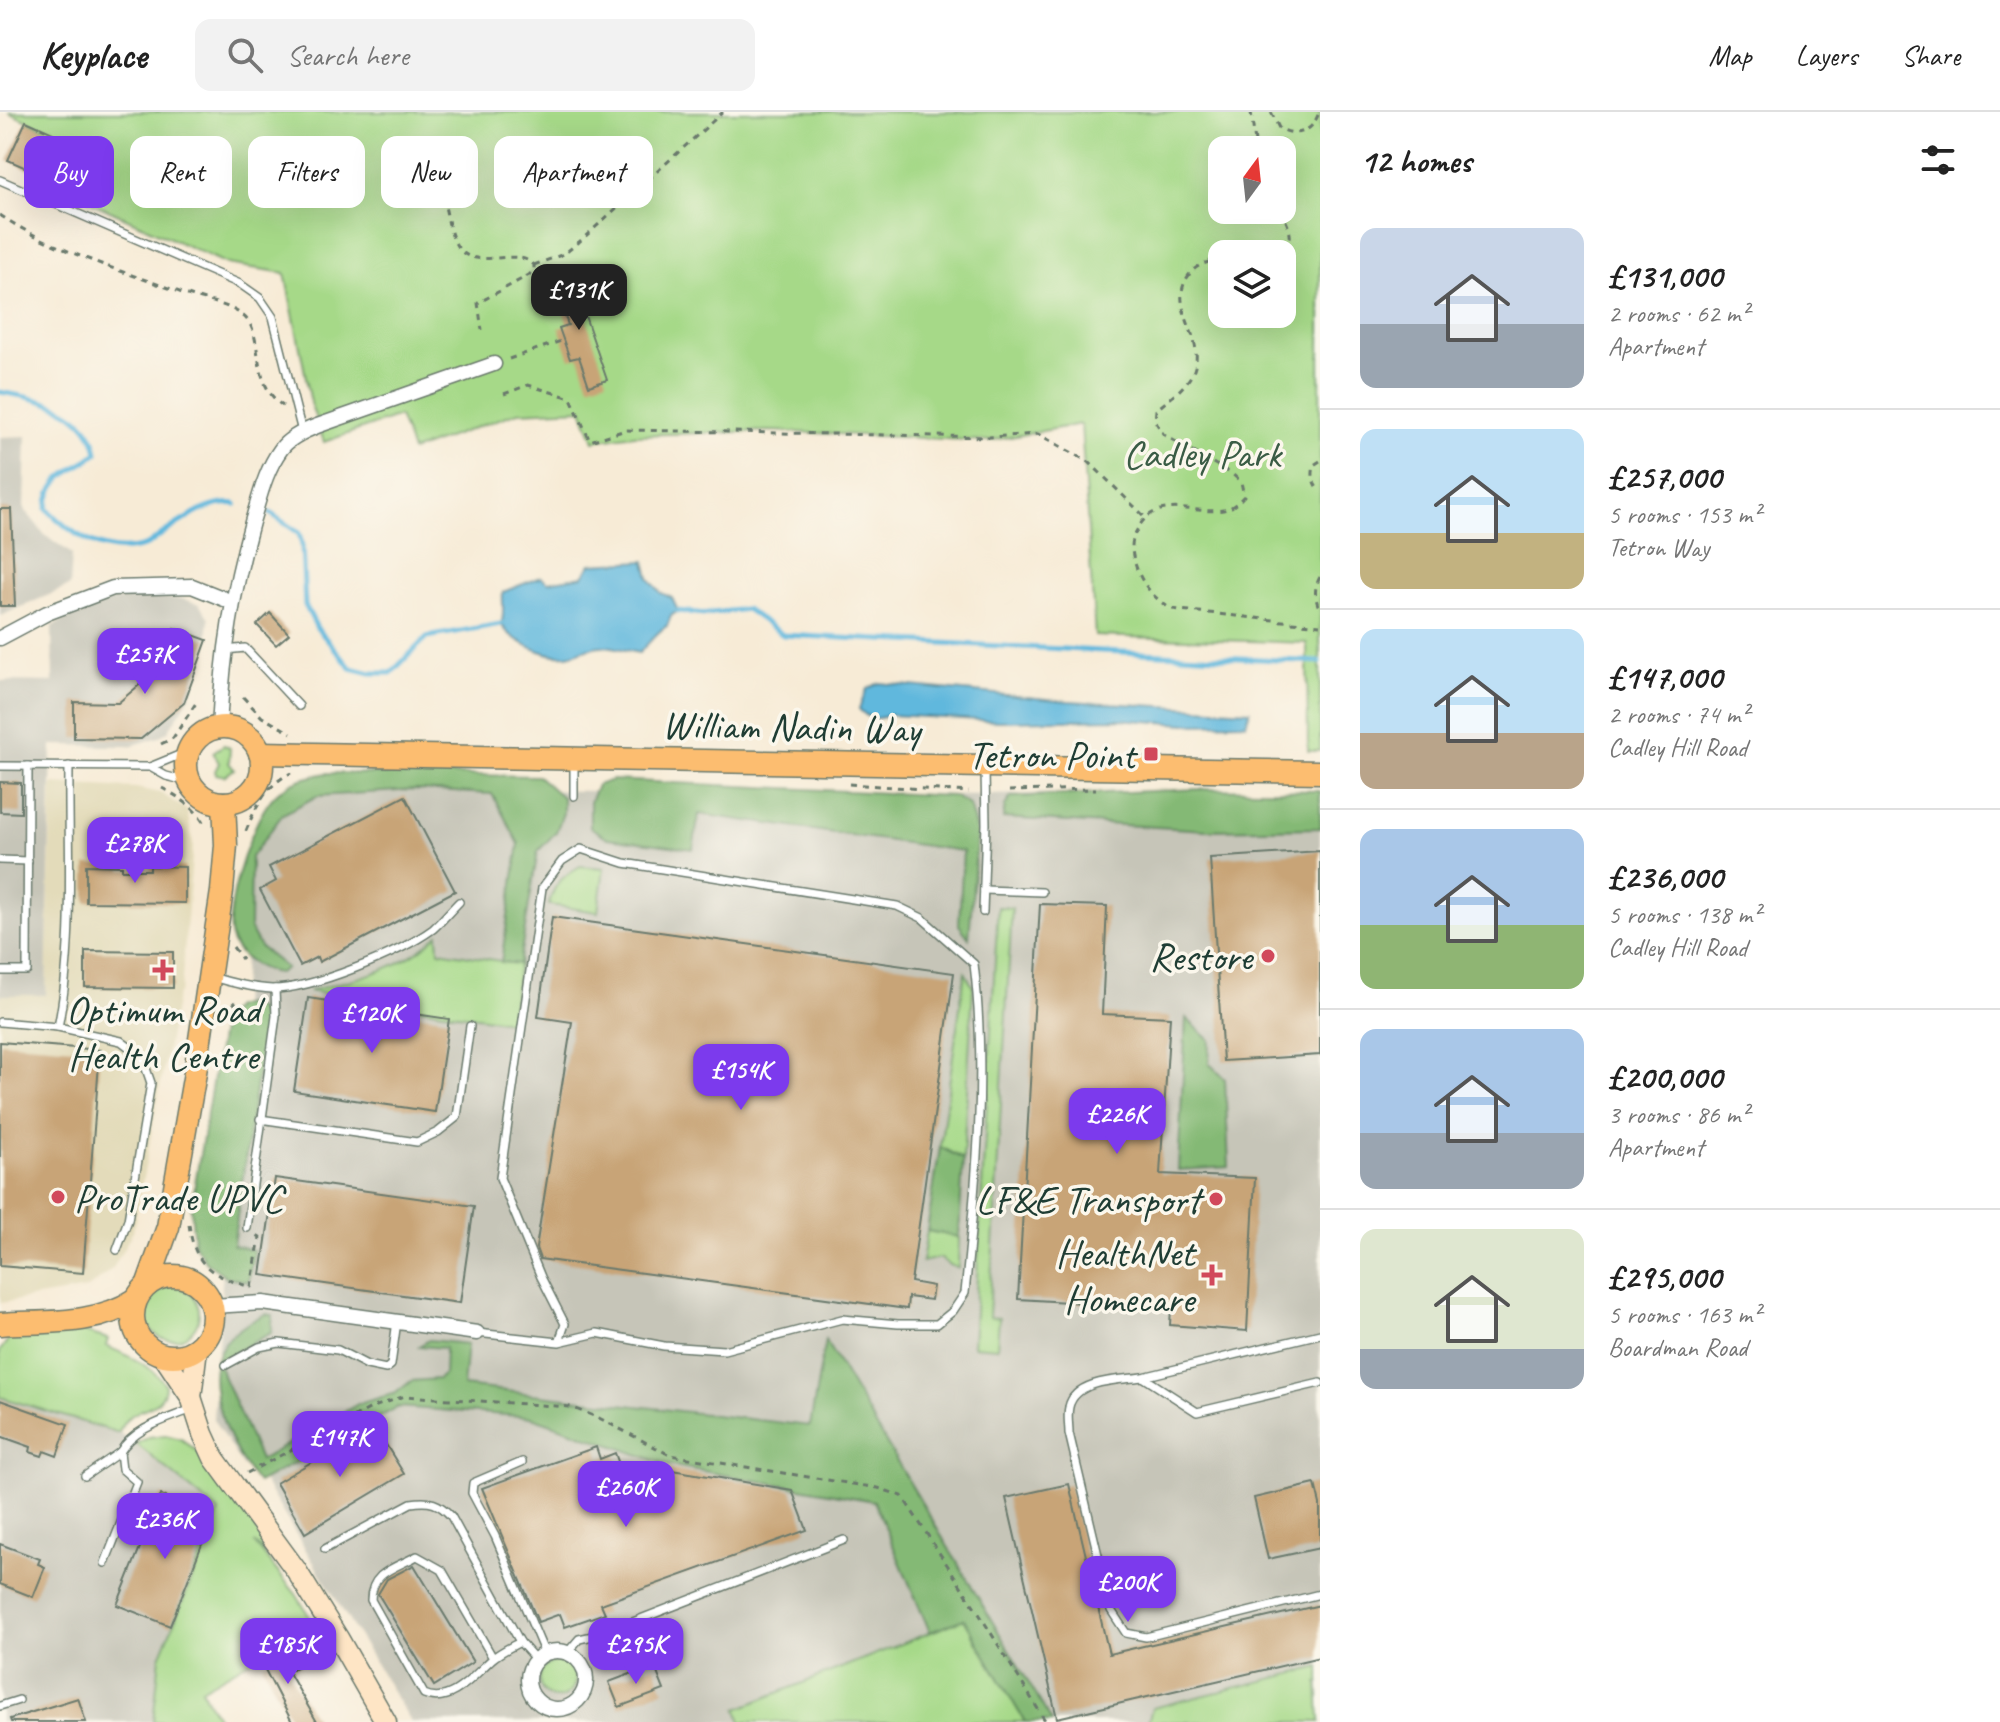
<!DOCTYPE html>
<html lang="en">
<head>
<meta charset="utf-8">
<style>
  :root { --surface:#fff; --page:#f2f2f2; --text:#222; --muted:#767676; --line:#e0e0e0; --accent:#7c3aed }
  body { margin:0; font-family:Caveat,sans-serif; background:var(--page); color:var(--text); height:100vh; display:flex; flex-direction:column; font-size:30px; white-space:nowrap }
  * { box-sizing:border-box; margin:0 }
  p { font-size:26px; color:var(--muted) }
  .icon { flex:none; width:44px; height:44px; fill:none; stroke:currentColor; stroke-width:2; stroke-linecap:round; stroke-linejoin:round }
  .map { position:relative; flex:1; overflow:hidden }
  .details { display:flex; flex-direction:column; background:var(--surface); width:680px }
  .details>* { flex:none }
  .top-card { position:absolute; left:24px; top:24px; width:760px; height:72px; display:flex; gap:16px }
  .needle { width:52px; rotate:15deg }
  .controls { position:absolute; left:1208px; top:24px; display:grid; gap:16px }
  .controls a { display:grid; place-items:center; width:88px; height:88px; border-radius:16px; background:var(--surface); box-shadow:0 8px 32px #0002; font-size:40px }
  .price { position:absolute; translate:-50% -68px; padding:0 18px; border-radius:16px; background:var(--accent); color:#fff; font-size:26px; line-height:52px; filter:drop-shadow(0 2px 4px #0008) }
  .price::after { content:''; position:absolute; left:50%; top:48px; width:24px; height:18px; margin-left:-12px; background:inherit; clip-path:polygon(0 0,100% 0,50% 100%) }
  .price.on { background:#222; color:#fff }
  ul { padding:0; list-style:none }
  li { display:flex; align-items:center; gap:24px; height:200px; padding:0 40px }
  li+li { border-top:2px solid var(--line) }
  li span { display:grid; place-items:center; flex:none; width:224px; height:160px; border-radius:16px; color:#555 }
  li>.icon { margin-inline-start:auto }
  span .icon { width:96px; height:96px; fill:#fffc; stroke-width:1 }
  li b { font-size:34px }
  h2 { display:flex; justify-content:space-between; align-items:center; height:96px; padding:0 40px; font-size:34px }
  .tag { padding:0 28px; border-radius:16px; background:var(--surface); box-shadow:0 8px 32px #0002; font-size:28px; line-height:72px }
  .tag.on { background:var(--accent); color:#fff }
  header { display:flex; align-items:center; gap:48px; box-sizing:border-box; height:112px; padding:0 40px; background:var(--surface); border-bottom:2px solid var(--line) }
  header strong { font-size:38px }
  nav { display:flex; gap:44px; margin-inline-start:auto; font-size:28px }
  .search { width:560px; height:72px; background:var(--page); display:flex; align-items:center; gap:20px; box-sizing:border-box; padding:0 28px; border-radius:16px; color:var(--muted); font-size:30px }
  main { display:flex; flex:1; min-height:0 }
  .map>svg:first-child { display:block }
  .built { fill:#e3dbba }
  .industrial { fill:#c6c5b8 }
  .green { fill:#a6d988; stroke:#628b5e; stroke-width:2; fill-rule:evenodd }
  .forest { fill:#84b974; stroke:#527b54; stroke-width:2 }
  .water { fill:#60b8dd; stroke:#407a88; stroke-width:2 }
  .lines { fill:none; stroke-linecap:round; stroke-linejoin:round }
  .stream { stroke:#60b8dd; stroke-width:5 }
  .building { fill:#c8a477 }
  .lane-casing { stroke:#6b7a6d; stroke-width:10 }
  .street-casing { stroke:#6b7a6d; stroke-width:17 }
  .secondary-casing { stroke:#6b7a6d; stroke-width:23 }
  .primary-casing { stroke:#6b7a6d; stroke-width:25 }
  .path { stroke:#6b7a6d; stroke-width:3; stroke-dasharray:6 6; stroke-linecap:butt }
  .lane { stroke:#fff; stroke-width:7 }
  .street { stroke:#fff; stroke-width:14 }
  .secondary { stroke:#fee5c5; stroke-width:20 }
  .primary { stroke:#fcbd6f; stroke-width:22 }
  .poi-dot { fill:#d1495b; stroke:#fbf7ec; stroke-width:3 }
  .labels { text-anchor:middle; stroke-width:7; stroke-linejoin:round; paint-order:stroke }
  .park-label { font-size:40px; fill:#3a5c45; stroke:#fbf7ec }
  .street-label { font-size:40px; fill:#1f3d34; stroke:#fbf7ec }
  .poi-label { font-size:40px; fill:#1f3d34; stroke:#fbf7ec; text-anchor:end }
</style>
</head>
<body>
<header>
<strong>Keyplace</strong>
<div class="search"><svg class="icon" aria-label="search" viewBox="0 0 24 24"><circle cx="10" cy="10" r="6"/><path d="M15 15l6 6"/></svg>Search here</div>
<nav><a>Map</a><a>Layers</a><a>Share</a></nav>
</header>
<main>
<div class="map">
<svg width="1320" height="1610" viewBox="0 0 1320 1610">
  <rect width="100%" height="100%" fill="#fbf7ec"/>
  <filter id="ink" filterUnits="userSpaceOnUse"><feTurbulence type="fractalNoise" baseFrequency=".0125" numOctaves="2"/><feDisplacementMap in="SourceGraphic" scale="16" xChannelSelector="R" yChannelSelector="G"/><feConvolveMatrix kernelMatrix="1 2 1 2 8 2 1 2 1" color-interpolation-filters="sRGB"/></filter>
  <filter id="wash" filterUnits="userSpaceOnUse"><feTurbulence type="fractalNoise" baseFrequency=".006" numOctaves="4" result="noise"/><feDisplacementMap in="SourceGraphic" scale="32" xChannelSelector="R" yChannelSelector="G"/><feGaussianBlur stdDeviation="1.8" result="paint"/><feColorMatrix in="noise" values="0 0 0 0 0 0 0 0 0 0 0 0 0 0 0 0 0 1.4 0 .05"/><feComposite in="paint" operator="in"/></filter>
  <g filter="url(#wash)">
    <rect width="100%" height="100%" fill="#f7ebd6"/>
    <path class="built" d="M52,672L136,676L160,681L187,698L193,733L181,878L177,884L133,1119L113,1156L87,1177L0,1191V883H46Z"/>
    <g class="industrial">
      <path d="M26,324L24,397L45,423L72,442L70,474L0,504V325Z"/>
      <path d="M133,484L183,487L199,492L209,506L207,528L191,583L168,619L159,625L130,634L52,633L46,883H0V569L53,570L52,514L97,493Z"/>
      <path d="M313,676L991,683L1198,677L1320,679V1610H1052L825,1229L811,1314L405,1278L243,1355L213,1307L251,745L276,697Z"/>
      <path d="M0,1285L119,1321L220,1400L160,1545L153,1610H0Z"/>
      <path d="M398,1295L532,1305L668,1353L805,1375L874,1390L930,1520L737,1597L741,1610H411L263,1368Z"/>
    </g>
    <g class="green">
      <path d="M8,0H1320V639H1308L1307,531L1095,524L1081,312L989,329L771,319L634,323L594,329L582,297L518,300L412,339L399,304L324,330L312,296L285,161L227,152L51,72L73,30ZM1222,38H1282V98H1222ZM1222,142H1282V202H1222Z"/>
      <path d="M224,633L230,636L229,651L234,657L225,664L216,662L215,659L219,651L213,640Z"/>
      <path d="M580,754L604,756L598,800L549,793C553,772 562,765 580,754Z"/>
      <path d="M998,795L1012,796L989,1205L999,1206L997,1236L973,1234Z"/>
      <path d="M438,822L439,839L519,852L510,910L309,879C355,867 404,858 438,822Z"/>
      <path d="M965,860L973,875L963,1047L940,1035Z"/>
      <path d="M927,1119L959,1125L958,1156L949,1153L940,1146L922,1150Z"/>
      <circle cx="172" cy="1201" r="27"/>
      <path d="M40,1216L81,1219L108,1227L106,1234C127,1243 151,1253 165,1272C165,1303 128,1290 119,1321L0,1285V1239L12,1222Z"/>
      <path d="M165,1323L181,1327L197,1339L280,1448L284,1457L254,1431L296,1482L314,1512L201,1577L220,1610H153L160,1545L219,1400L136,1332L149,1325Z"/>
      <path d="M964,1507L1025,1610H741L737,1597Z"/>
      <circle cx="557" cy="1568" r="18"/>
      <path d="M1320,1555V1570L1318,1571L1320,1610H1148L1152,1596Z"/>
    </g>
    <g class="forest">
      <path d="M327,661L538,664L563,686V701L556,720L538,739L519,852L501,850L519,732L492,682L416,678L317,684L283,702L251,745L250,817L260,835L286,856L279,861C259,859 233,843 230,821C227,787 252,705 276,682C291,668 308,665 327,661Z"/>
      <path d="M612,668L953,684L969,693L977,722L969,826L959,813L963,739L699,702L693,737L608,726L590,715V690L597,673Z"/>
      <path d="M1198,677L1320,679V716L1207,718L1003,706L1005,694L1011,685Z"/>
      <path d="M246,892L258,897L265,908L233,1133L254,1138L248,1170L227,1165L206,1150L194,1132L191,1095L223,907L234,895Z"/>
      <path d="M1186,906L1210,928L1209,951L1225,967L1229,1055L1178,1058Z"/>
      <path d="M940,1035L963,1047L959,1125L927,1119Z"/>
      <path d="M265,1202L273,1203L271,1221L217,1250L260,1348L358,1292L396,1281L411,1269L438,1267L444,1262L445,1236L419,1234L429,1228L467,1232L463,1274L810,1314L825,1228L1052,1610H1025L964,1507L930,1520L874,1389L668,1353L532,1305L398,1295L258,1371C233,1343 200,1272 221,1237C230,1220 249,1211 265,1202Z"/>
    </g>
    <g class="water">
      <path d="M645,449L649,466L661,481L672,486L678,499L671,504L667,514C659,517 647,534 639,541C627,539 615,534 602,534C591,534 583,539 572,542C550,548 512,530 501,512C505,504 502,490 503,480L541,465L548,470L583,464L591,452Z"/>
      <path d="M879,571L1068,589L1250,599L1246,611L1186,612L1117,607L999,609L890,603C876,608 869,608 859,597L867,577Z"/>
    </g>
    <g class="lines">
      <g class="stream">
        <path d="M0,280C39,287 91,296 97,341C74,360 50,363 47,397C73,424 108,447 147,433C152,431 157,425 162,422C182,409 211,388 236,392"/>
        <path d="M270,401L299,421L302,433L305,493L317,516L351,556L371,561H391L427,525L501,512"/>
        <path d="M678,499L705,502L746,497L783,523L1320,550"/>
      </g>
    </g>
    <g id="blocks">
      <g class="building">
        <path d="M26,9L53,21L35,60L8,48Z"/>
        <path d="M571,163L607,268L589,274L579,245L570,247L559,216L568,213L553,170Z"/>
        <path d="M0,397H11L15,494H0Z"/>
        <path d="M270,501L289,522L276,533L257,513Z"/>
        <path d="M174,516L207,528L184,591L141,627L74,626V590L118,591L157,558Z"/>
        <path d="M0,670L21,671V701L0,700Z"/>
        <path d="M405,684L455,779L319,850L317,845L300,854L260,778L276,769L269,755Z"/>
        <path d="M1320,739V943L1223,949L1210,746Z"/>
        <path d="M86,753L122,754V758H150V754L185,755V791L86,790Z"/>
        <path d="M1040,792L1107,794L1102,902L1170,905L1160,1062L1255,1066L1247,1219L1170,1213L1171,1196L1018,1187Z"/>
        <path d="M552,805L954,861L911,1170L933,1174L931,1188L908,1185L907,1197L540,1147L536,1136L572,910L538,905Z"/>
        <path d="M85,839L173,840V876L85,875Z"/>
        <path d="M308,886L449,907L435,1000L294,979Z"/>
        <path d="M0,930L100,938L83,1161L0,1154Z"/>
        <path d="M275,1066L474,1094L460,1191L261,1163Z"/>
        <path d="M0,1288L68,1312L57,1344L44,1339L42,1344L30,1340L31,1335L0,1324Z"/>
        <path d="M374,1313L404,1362L305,1421L276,1371Z"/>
        <path d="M596,1335L600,1347L615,1341L626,1372L666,1357L792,1378L807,1418L601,1492L605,1501L565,1515L560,1502L538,1510L482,1376Z"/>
        <path d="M1069,1372L1109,1542L1320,1493V1545L1057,1606L1006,1386Z"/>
        <path d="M1315,1372L1320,1392V1436L1268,1447L1254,1386Z"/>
        <path d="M161,1383L213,1404L170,1514L117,1493Z"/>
        <path d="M0,1432L40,1447L38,1452L45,1455L33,1485L0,1472Z"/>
        <path d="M414,1453L473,1550L434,1574L378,1482L387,1467Z"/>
        <path d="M292,1535L302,1552L288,1559L317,1610H292L262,1552Z"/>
        <path d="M654,1553L664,1578L619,1595L609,1570Z"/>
        <path d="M78,1586L86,1610H11L10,1607Z"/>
      </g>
    </g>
  </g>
  <g filter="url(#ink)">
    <use href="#blocks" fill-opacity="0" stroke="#6b7a6d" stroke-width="2"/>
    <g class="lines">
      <g class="lane-casing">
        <g id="lane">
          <path d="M0,68L240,172L260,186L273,205L302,320"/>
          <path d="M226,538L245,536L299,594"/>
          <path d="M574,648V684"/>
          <path d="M0,654L150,655L189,639"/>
          <path d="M150,655L166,664L190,670"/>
          <path d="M0,748L28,749"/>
          <path d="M984,778L1042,780"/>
          <path d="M983,800L986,712L985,658"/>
          <path d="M0,859H27L28,654"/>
          <path d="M212,865C232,871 252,876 272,877C313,877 400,841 433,817C442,809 450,799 459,790"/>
          <path d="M0,910L58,915C75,831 68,740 69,654"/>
          <path d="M58,915L121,929L142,945L151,971L128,1108L117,1138"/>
          <path d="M260,1007L417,1030L438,1020L457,1005L470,914"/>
          <path d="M247,1116L276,904L275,877"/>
          <path d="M477,1221L559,1230L597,1221L664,1234L724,1238L842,1207L898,1212H937L953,1199L965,1181C976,1073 987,960 974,852L922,806L897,794L624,751L581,737L562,749L542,776L500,1066L541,1165L565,1212L559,1230"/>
          <path d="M226,1253L259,1235L279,1231L338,1238L367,1253L386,1257L391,1253L397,1209"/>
          <path d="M1143,1265L1320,1222"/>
          <path d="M1320,1271L1197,1300L1143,1265C1121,1268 1075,1267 1069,1295C1067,1303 1069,1313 1069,1321L1111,1498L1126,1521L1146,1525L1320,1482"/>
          <path d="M522,1350L473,1371L472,1381L495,1424L545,1542"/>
          <path d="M85,1364L120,1340"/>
          <path d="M325,1437L411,1391C430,1388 439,1391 451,1404L520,1530L536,1548"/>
          <path d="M105,1451L137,1370L122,1357L120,1340C135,1315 166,1308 192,1297"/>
          <path d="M567,1541L579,1527L602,1522L844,1428"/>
          <path d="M493,1546L442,1458L417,1444C395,1456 371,1460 371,1488L424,1582C451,1594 474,1563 492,1547C500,1540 511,1535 520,1530"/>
          <path d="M0,1594L19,1588"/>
        </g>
      </g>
      <g class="street-casing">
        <g id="street">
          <path d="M0,526L47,501L113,476L192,474L232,490"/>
          <path d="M219,615C223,540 232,482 252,410C260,384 265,359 281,337C289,326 304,319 317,314L494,252"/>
          <path d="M212,1194L263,1191L477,1221"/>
          <circle cx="557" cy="1568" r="29"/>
        </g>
      </g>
      <g class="secondary-casing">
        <g id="secondary">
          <path d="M163,1243L191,1285L203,1322L214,1346L296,1458L338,1526L386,1610"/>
          <path d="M191,1285L197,1236"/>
        </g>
      </g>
      <g class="primary-casing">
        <g id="primary">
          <circle cx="224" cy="653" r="38"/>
          <path d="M260,641L1320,660"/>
          <circle cx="173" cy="1204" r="40"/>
          <path d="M148,1171L168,1115L195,961L222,779L226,733L224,691"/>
          <path d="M0,1212C46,1209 95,1214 135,1188"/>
        </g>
      </g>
      <g class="path">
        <path d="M1251,0L1256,38"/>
        <path d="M1271,0L1279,16C1297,26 1313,20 1319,0"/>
        <path d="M442,85C448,100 448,120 457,134C474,161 515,133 534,153V158L529,163L478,191L482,218"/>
        <path d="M1280,98C1290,115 1296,129 1282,144"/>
        <path d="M0,103C55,140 123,159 185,182C204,189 226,191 242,203C266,220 248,270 283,294"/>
        <path d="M1222,148C1210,149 1196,152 1189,163C1166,194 1206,224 1194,258C1187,275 1169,287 1156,298L1155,309L1164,323L1232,362L1241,370L1244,384C1238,390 1232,397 1223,398C1195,403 1155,382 1137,418C1131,428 1131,437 1134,448C1140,470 1152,485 1171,497L1320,513"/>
        <path d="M534,153L564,142L579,130L723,0"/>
        <path d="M509,247L564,228"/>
        <path d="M504,282L528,273L571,286L590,329L626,318L990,325L1038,322L1089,350L1145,405"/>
        <path d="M1320,349L1314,353C1312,364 1312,371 1320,379"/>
        <path d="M1320,465C1313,478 1315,485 1320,499"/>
        <path d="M243,585L262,605L291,621"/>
        <path d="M161,632L173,626L198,588"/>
        <path d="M849,672L969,680"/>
        <path d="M162,676C181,686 196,696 206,715"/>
        <path d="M1009,679L1096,677"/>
        <path d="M246,719C255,696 267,672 291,661"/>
        <path d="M233,835L242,847"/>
        <path d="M224,900L236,890"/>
        <path d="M189,1112C194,1154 212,1164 251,1175L260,1125L257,1123"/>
        <path d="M247,1361L371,1296L405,1284L571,1295L599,1306L670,1343L878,1376L902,1384L978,1500L1046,1610"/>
      </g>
      <use href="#lane" class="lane"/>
      <use href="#street" class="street"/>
      <use href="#secondary" class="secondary"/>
      <use href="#primary" class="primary"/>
    </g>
  </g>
  <g class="poi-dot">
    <rect x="1143" y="634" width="16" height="16" rx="4"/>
    <circle cx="1268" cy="844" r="8"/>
    <path d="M159 846h8v8h8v8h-8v8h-8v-8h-8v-8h8z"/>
    <circle cx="58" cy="1085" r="8"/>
    <circle cx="1216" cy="1087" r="8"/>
    <path d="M1208 1151h8v8h8v8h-8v8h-8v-8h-8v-8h8z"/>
  </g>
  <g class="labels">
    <g class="park-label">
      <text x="1202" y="355">Cadley Park</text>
    </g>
    <g class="street-label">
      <text transform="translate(791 614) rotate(1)" y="14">William Nadin Way</text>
    </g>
    <g class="poi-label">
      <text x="1135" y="656">Tetron Point</text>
      <text x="1252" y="858">Restore</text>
      <text x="163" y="911" text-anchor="middle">Optimum Road<tspan x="163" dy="46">Health Centre</tspan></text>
      <text x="74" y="1099" text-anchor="start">ProTrade UPVC</text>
      <text x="1200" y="1101">LF&amp;E Transport</text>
      <text x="1194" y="1154">HealthNet<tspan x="1194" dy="46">Homecare</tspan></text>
    </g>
  </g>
</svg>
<div class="controls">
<a><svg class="needle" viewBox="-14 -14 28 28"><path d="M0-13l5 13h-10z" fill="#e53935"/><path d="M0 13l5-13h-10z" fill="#767676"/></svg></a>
<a><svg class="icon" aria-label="layers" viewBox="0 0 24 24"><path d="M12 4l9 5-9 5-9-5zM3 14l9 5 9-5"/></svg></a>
</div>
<b class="price on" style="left:579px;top:220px">£131K</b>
<b class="price" style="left:145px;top:584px">£257K</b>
<b class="price" style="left:135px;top:773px">£278K</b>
<b class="price" style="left:372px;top:943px">£120K</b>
<b class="price" style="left:741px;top:1000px">£154K</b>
<b class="price" style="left:1117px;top:1044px">£226K</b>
<b class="price" style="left:340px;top:1367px">£147K</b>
<b class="price" style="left:626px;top:1417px">£260K</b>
<b class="price" style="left:165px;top:1449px">£236K</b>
<b class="price" style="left:1128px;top:1512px">£200K</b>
<b class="price" style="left:288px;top:1574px">£185K</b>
<b class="price" style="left:636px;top:1574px">£295K</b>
<div class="top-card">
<a class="tag on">Buy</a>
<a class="tag">Rent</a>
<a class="tag">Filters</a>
<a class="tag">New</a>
<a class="tag">Apartment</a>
</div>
</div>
<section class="details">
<h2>12 homes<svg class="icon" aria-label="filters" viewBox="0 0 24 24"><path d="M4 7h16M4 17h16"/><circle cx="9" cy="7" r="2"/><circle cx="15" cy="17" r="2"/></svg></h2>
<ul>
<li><span style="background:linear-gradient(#c9d6e8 60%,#9aa5b1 0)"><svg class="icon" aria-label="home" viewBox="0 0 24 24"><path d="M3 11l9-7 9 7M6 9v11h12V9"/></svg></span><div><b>£131,000</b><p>2 rooms · 62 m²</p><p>Apartment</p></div></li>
<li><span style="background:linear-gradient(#bfe0f5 65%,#c2b280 0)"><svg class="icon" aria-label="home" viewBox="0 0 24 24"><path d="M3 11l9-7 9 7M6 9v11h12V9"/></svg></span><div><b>£257,000</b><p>5 rooms · 153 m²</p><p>Tetron Way</p></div></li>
<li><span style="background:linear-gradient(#bfe0f5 65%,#b9a48a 0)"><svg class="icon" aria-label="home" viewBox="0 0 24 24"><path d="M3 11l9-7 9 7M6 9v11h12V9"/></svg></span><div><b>£147,000</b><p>2 rooms · 74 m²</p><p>Cadley Hill Road</p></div></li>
<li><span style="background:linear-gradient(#a9c7e8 60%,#8fb573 0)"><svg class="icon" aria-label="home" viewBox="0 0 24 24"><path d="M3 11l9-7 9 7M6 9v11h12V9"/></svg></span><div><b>£236,000</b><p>5 rooms · 138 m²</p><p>Cadley Hill Road</p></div></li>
<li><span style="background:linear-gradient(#a9c7e8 65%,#9aa5b1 0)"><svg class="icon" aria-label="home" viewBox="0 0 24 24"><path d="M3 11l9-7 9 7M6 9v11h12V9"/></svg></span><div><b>£200,000</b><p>3 rooms · 86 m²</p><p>Apartment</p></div></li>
<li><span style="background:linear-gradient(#dfe7d0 75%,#9aa5b1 0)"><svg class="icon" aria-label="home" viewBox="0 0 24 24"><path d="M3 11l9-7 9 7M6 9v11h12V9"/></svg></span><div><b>£295,000</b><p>5 rooms · 163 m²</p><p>Boardman Road</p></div></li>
</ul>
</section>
</main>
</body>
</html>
